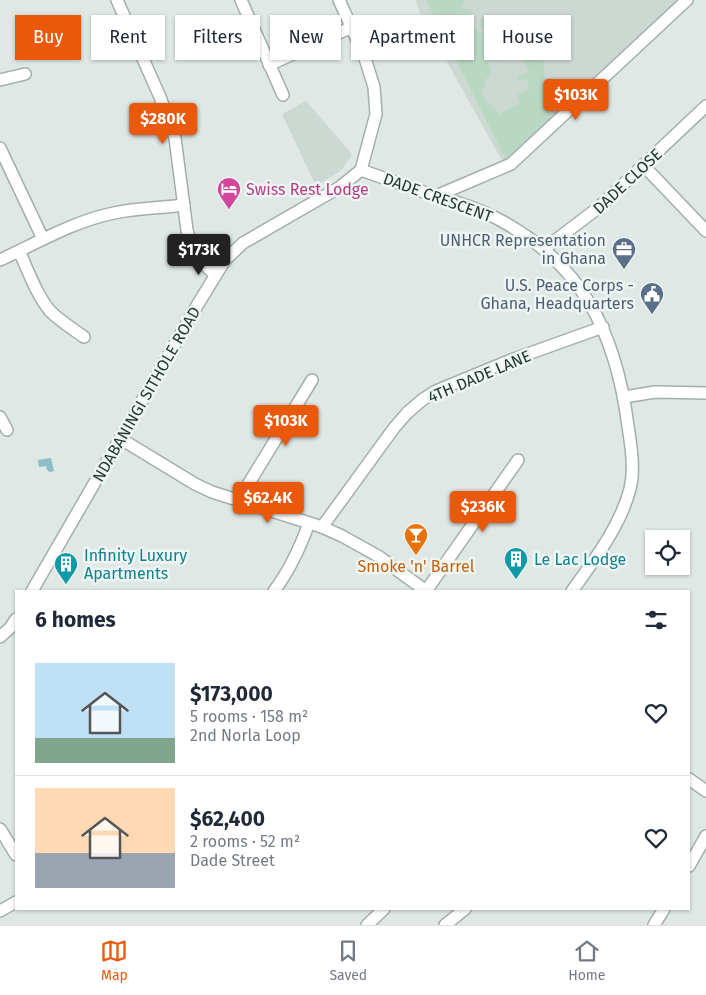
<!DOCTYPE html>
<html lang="en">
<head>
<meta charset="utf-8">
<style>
  :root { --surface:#fff; --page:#f6f6f7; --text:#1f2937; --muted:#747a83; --line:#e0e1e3; --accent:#ea580c }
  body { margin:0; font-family:"Fira Sans",sans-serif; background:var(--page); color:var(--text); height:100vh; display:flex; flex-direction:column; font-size:19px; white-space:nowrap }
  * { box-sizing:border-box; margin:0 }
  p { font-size:16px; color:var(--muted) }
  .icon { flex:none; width:28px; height:28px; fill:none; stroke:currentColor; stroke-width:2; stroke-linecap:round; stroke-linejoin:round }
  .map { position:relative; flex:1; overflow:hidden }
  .details { position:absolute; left:15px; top:590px; width:675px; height:320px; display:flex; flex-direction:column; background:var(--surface); border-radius:0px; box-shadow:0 1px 4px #0004 }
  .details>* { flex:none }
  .hud { position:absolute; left:15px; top:15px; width:676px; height:45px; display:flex; gap:10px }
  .buttons { position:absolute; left:645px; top:530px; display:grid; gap:10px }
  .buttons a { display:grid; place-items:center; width:45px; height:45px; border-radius:0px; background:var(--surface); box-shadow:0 1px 4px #0004; font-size:25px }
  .price { position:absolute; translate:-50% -42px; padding:0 11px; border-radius:5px; background:var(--accent); color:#fff; font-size:16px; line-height:32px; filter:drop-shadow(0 1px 2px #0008) }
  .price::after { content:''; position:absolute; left:50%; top:30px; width:15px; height:11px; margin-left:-8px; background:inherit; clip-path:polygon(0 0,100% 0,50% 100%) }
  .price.current { background:#222; color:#fff }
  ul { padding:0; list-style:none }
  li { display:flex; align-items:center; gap:15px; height:125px; padding:0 20px }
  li+li { border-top:1px solid var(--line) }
  li span { display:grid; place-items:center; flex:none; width:140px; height:100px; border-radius:0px; color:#555 }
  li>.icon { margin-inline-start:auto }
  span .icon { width:60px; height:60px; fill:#fffc; stroke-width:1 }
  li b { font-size:21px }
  h2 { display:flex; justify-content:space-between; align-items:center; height:60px; padding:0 20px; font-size:21px }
  .tag { padding:0 18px; border-radius:0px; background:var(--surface); box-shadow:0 1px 4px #0004; font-size:18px; line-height:45px }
  .tag.current { background:var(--accent); color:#fff }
  .dock { display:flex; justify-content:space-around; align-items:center; height:70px; border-top:1px solid var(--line); background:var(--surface); font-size:14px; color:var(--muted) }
  .dock a { display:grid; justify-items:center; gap:2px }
  .dock .current { color:var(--accent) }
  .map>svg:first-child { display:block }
  .built { fill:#cdd8d3 }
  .green { fill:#b9d8c3 }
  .water { fill:#8cbdc8 }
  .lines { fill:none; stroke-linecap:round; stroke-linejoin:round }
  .minor-casing { stroke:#a3afab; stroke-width:14 }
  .minor { stroke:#fff; stroke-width:11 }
  .labels { text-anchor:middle; stroke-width:5; stroke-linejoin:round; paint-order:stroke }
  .street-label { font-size:16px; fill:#223631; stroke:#eff5f2 }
  .hotel-label { font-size:16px; fill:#b23c85; stroke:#eff5f2; text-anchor:start }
  .service-label { font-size:16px; fill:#4e5e75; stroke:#eff5f2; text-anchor:end }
  .culture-label { font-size:16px; fill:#0d838f; stroke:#eff5f2; text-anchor:start }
  .food-label { font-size:16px; fill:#c56008; stroke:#eff5f2 }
</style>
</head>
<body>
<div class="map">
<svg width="706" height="925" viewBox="0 0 706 925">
  <rect width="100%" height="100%" fill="#dfe8e4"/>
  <g class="built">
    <path d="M415,0H681L504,164L422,17Z"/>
    <path d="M306,101L352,154L342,170L316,186L282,114Z"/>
  </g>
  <g class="green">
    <path d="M426,0H466L461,6L462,8L471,10L472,12L468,14L475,21L473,28L490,37L492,43C486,54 487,63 492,74L485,80L486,84L482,89L480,90L486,101L495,108L499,114L520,103L517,94L530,89L526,79L518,81L517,76L529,72L520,55L532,29L542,25L545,92L559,94L558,116L513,158H505Z"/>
    <path d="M481,18L504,24L527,26L508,56L494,62L493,49L498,41L495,35L479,26Z"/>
  </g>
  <path class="water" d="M51,458L54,471L50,472L47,470L46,466L39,467L38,460Z"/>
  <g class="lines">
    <g class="minor-casing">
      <g id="minor">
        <path d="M117,0L160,97L175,138L187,230L193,253L215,275"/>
        <path d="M241,0L283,95"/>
        <path d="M269,65L352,27"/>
        <path d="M0,80L25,74"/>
        <path d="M0,148L43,239"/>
        <path d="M644,166L706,231"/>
        <path d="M361,170C386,179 411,188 436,196C457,202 477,208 496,218C582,262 616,333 628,426C631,446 635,469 630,489C620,527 594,560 572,591"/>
        <path d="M436,196L511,164L687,0"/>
        <path d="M544,249L598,208L706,106"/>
        <path d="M19,251C28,270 36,294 50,311C60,321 73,329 84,337"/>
        <path d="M0,260C37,243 74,221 114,213C137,208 161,208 184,205"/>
        <path d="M624,397L655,392L706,393"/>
        <path d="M0,417L7,430"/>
        <path d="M121,439L195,484L212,492L322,527L342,536L378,556L426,591L518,460"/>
        <path d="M238,501L312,380"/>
        <path d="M322,527L394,428L407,413L422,400L436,391L511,360L603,327"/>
        <path d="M32,591L198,304L225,260L243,243L340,187L361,170L376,114L374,87L364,55L339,0"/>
        <path d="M274,591C290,570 300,548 309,523"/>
        <path d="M0,637L10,628L16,619"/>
        <path d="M689,779L706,791"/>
        <path d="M0,829L16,855"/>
        <path d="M689,866L706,836"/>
        <path d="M0,911L16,902"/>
        <path d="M367,925L384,909"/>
        <path d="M445,925L465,909"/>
        <path d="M654,925L664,909"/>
      </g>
    </g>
    <use href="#minor" class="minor"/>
  </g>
  <defs>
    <g id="hotel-pin" transform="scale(1.25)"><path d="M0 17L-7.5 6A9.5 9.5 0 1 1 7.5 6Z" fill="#d1479c" stroke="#eff5f2"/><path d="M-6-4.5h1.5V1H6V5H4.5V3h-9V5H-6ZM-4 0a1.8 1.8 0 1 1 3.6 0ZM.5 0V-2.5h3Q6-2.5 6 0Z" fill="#fff"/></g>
    <g id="office-pin" transform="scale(1.25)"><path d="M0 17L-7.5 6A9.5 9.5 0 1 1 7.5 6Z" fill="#5c6f8a" stroke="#eff5f2"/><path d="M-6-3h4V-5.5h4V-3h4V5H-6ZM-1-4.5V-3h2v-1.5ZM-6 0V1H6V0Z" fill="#fff"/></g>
    <g id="civic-pin" transform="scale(1.25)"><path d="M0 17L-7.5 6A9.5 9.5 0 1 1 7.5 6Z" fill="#5c6f8a" stroke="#eff5f2"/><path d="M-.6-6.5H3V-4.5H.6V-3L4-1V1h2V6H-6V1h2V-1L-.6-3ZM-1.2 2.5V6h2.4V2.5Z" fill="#fff"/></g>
    <g id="bar-pin" transform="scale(1.25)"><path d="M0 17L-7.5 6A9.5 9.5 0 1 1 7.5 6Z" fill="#e8710a" stroke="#eff5f2"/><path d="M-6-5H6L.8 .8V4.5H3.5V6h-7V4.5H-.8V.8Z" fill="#fff"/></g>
    <g id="building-pin" transform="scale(1.25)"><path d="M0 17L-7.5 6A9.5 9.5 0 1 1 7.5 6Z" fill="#0f9aa8" stroke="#eff5f2"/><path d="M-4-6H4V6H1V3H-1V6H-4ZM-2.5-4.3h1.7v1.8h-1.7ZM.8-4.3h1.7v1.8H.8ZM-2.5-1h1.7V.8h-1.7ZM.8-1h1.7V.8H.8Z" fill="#fff"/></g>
  </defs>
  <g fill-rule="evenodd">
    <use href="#hotel-pin" x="229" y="189"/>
    <use href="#office-pin" x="624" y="249"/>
    <use href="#civic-pin" x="652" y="294"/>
    <use href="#bar-pin" x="416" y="535"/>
    <use href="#building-pin" x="516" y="559"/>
    <use href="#building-pin" x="66" y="564"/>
  </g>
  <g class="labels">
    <g class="street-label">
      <text transform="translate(627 181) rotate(-43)" y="6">DADE CLOSE</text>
      <text transform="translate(438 197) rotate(20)" y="6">DADE CRESCENT</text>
      <text transform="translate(479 376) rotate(-23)" y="6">4TH DADE LANE</text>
      <text transform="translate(146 394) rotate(-60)" y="6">NDABANINGI SITHOLE ROAD</text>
    </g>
    <g class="hotel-label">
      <text x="246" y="195">Swiss Rest Lodge</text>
    </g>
    <g class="service-label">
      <text x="606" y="246">UNHCR Representation<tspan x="606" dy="18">in Ghana</tspan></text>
      <text x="634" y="291">U.S. Peace Corps -<tspan x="634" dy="18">Ghana, Headquarters</tspan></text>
    </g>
    <g class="culture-label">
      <text x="84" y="561">Infinity Luxury<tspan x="84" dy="18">Apartments</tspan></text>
      <text x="534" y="565">Le Lac Lodge</text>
    </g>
    <g class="food-label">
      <text x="416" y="572">Smoke 'n' Barrel</text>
    </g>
  </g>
</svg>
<div class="buttons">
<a><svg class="icon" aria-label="locate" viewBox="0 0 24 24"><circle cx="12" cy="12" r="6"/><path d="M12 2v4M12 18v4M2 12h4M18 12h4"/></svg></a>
</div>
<b class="price" style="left:576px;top:121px">$103K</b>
<b class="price" style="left:163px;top:145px">$280K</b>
<b class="price current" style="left:199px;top:276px">$173K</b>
<b class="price" style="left:286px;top:447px">$103K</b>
<b class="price" style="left:268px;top:524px">$62.4K</b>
<b class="price" style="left:483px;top:533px">$236K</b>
<div class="hud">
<a class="tag current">Buy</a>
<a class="tag">Rent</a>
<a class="tag">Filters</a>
<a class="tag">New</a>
<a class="tag">Apartment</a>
<a class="tag">House</a>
</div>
<section class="details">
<h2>6 homes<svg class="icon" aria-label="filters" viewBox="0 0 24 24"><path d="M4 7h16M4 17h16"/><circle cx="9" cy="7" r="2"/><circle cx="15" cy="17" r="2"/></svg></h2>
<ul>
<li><span style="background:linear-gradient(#bfe0f5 75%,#7fa58c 0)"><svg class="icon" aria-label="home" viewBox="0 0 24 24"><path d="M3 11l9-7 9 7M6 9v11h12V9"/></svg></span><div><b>$173,000</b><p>5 rooms · 158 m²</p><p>2nd Norla Loop</p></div><svg class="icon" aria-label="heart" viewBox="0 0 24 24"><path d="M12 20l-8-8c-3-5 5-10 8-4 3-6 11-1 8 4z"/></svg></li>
<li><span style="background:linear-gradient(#ffd9b3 65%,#9aa5b1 0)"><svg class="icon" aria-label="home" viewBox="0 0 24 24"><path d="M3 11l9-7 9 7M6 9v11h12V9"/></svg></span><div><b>$62,400</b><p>2 rooms · 52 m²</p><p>Dade Street</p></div><svg class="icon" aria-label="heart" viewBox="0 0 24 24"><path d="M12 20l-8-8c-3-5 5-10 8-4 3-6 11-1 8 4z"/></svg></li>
</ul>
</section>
</div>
<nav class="dock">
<a class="current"><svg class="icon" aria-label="map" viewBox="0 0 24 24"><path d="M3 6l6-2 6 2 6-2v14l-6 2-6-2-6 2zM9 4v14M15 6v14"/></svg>Map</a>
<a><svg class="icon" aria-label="saved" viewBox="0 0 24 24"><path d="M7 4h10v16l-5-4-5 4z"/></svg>Saved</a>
<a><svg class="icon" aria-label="home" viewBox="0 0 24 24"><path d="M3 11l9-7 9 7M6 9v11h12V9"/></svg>Home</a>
</nav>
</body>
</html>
